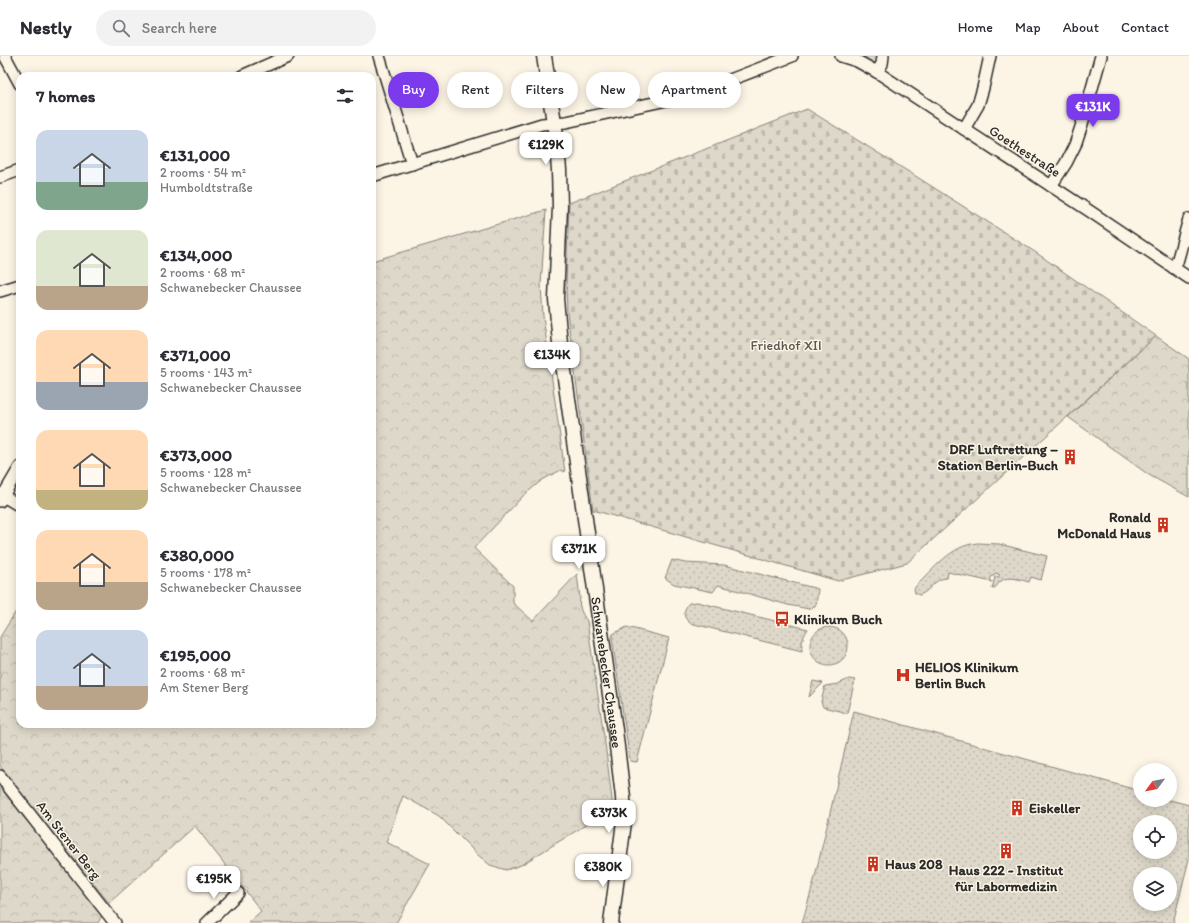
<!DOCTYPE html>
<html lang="en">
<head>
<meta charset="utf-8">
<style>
  :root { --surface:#fff; --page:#f2f2f3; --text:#2b2b33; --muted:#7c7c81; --line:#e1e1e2; --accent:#7c3aed }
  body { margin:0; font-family:Itim,sans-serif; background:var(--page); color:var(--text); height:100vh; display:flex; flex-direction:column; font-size:15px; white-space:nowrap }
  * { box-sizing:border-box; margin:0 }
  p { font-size:13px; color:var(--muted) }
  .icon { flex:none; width:22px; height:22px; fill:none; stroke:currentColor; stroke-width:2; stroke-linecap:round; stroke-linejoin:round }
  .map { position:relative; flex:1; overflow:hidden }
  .details { position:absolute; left:16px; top:16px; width:360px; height:656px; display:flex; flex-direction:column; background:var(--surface); border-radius:12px; box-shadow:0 2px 10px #0003 }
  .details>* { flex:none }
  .banner { position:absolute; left:388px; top:16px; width:380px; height:36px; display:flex; gap:8px }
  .needle { width:26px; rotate:238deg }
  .tools { position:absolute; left:1133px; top:707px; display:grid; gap:8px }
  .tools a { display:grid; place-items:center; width:44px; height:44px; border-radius:50%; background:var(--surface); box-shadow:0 2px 10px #0003; font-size:20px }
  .price { position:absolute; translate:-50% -34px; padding:0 9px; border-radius:8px; background:#fff; color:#222; font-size:13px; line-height:26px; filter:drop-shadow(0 1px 2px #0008) }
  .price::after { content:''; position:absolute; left:50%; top:24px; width:12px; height:9px; margin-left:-6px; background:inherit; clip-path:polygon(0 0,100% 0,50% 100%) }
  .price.current { background:var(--accent); color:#fff }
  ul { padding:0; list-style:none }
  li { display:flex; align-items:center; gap:12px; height:100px; padding:0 20px }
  li span { display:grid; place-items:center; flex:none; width:112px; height:80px; border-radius:12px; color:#555 }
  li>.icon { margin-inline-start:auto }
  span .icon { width:48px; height:48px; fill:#fffc; stroke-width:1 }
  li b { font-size:17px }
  h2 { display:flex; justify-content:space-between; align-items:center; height:48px; padding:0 20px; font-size:17px }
  .tag { padding:0 14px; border-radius:18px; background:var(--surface); box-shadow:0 2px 10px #0003; font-size:14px; line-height:36px }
  .tag.current { background:var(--accent); color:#fff }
  header { display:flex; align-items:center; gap:24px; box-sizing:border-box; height:56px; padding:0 20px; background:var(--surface); border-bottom:1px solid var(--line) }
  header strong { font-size:19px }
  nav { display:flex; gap:22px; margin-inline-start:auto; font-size:14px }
  .search { width:280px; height:36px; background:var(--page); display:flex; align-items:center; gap:10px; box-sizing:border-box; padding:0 14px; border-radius:22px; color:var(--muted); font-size:15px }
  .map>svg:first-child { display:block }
  .grass { fill:url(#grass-dots); stroke:#84827a; fill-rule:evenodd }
  .forest { fill:url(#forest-crowns); stroke:#84827a }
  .cemetery { fill:url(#cemetery-stones); stroke:#84827a }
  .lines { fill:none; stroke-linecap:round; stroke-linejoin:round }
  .minor-casing { stroke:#2b2b2b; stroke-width:14 }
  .major-casing { stroke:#2b2b2b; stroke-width:17 }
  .minor { stroke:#fcf5e5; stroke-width:11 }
  .major { stroke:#fcf5e5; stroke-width:14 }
  .labels { text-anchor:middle; stroke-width:3; stroke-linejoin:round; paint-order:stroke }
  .street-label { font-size:14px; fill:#2b2b2b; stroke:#fcf5e5 }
  .park-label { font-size:14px; fill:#585653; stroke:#fcf5e5 }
  .poi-label { font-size:14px; font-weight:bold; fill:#2b2b2b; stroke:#fcf5e5; text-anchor:start }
</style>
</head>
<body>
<header>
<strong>Nestly</strong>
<div class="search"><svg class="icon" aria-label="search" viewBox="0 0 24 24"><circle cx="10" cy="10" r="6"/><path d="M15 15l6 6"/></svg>Search here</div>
<nav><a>Home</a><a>Map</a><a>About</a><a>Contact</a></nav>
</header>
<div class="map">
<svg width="1189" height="867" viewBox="0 0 1189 867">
  <defs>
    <pattern id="grass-dots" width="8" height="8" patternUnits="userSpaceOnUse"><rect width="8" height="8" fill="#ded8ca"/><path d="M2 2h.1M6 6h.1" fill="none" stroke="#bfbaae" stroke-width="1.8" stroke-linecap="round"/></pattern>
    <pattern id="forest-crowns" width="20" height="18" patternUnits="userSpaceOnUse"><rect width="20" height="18" fill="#ded8ca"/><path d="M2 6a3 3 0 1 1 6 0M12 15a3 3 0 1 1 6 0" fill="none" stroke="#bfbaae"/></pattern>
    <pattern id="cemetery-stones" width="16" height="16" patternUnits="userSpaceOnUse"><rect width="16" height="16" fill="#ded8ca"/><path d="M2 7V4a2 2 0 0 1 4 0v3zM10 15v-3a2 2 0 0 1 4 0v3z" fill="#bfbaae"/></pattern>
  </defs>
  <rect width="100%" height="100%" fill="#fcf5e5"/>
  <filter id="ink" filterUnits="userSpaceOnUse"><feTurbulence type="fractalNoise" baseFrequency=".025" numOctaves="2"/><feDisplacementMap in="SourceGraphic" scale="8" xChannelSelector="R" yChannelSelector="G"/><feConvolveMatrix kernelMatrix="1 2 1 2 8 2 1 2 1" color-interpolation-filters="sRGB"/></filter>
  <g filter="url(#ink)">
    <g class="grass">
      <path d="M852,0H881L877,13Z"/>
      <path d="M978,487L999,488L1047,500L1041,524L1031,521L1029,526C1021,524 1009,519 1001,525C997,528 997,532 992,533L995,521H999V518L995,517L994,520H992L990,524L992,525V526L948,516L947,522C934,522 930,536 919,539L915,537L914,533L916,530C934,513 951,489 978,487Z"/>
      <path d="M672,504L685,507L724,509L818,533L816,549L809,553L788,549L718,529L713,536L674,528L665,522Z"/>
      <path d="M697,546L808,573C803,580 801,587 802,595L690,567C682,561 683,554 689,547Z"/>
      <path d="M627,571L669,582L637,706L630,705L612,582L613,578Z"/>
      <circle cx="829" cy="590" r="19"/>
      <path d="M849,623L855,624L847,657L823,651L821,646L825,630L838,628Z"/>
      <path d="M813,625L823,627L809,641Z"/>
      <path d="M854,655L1140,735V744H1170L1189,749V803L1173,867H802L814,825ZM1140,766H1170V796H1140ZM1140,818H1170V848H1140Z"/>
    </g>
    <g class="forest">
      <path d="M546,154L541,229L543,260L565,416L561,414L542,424L523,440L474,492L513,530V547L533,565L577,518L580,542C578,550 582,558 587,565L605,687L613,752L521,809L506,814L490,809L478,799L439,760L403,740L386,786L430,808L396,867H248L261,855L195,770L109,847L0,710V581L20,549V668H372V205Z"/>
      <path d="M1156,280L1189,303V441L1149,419L1068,361Z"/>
      <path d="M0,731L102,859L98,867H0Z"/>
    </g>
    <path class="cemetery" d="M807,53L917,121L1035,196L1156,280L907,507L838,525L593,454L567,256L566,229L569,147Z"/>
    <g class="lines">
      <g class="minor-casing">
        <g id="minor">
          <path d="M5,0L20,28"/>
          <path d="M379,0L412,108"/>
          <path d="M841,0L857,5L877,16L964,73L1088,154L1189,222"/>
          <path d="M877,16L882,8L883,0"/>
          <path d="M242,20L288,0"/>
          <path d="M964,73L978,49L983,32L990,0"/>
          <path d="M372,120L542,68L566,66L667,44L730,24L792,0"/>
          <path d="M0,121L20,114"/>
          <path d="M1051,130L1066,107L1075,89L1082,68L1101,0"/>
          <path d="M1174,212L1177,206L1189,163"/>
          <path d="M0,235L20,229"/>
          <path d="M0,438L20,450"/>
          <path d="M0,445L20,411"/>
          <path d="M0,720L115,867"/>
          <path d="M207,867L238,837"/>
        </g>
      </g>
      <g class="major-casing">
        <g id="major">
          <path id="s1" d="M544,0L556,80L559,114L560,151L556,243L560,287L615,674L623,741L624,766L611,867"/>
        </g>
      </g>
      <use href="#minor" class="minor"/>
      <use href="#major" class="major"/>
    </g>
  </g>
  <defs>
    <g id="building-bare" transform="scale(1.2)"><path d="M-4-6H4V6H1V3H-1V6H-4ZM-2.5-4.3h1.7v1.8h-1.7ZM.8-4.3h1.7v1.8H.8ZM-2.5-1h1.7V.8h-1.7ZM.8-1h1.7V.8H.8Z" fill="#c8321e" stroke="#fcf5e5" stroke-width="2.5" paint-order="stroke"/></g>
    <g id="bus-bare" transform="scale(1.2)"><path d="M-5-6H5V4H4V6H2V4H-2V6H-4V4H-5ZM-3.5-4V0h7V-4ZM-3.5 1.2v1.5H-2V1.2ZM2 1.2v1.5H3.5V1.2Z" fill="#c8321e" stroke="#fcf5e5" stroke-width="2.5" paint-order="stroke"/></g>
    <g id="hospital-bare" transform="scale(1.2)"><path d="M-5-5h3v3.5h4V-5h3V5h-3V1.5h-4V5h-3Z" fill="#c8321e" stroke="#fcf5e5" stroke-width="2.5" paint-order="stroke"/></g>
  </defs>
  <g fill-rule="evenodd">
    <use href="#building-bare" x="1070" y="401"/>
    <use href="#building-bare" x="1163" y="469"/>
    <use href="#bus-bare" x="782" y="563"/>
    <use href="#hospital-bare" x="903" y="619"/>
    <use href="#building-bare" x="1017" y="752"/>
    <use href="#building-bare" x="1006" y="795"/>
    <use href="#building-bare" x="873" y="808"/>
  </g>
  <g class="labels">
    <g class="street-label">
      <text transform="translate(1025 95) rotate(33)" y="5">Goethestraße</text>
      <text dy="5" stroke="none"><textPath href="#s1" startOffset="621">Schwanebecker Chaussee</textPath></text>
      <text transform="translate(69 784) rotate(52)" y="5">Am Stener Berg</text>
    </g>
    <g class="park-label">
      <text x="786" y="294">Friedhof XII</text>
    </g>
    <g class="poi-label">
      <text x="1058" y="398" text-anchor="end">DRF Luftrettung –<tspan x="1058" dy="16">Station Berlin-Buch</tspan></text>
      <text x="1151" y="466" text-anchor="end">Ronald<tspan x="1151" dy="16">McDonald Haus</tspan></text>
      <text x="794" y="568">Klinikum Buch</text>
      <text x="915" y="616">HELIOS Klinikum<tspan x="915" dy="16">Berlin Buch</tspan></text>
      <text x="1029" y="757">Eiskeller</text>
      <text x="885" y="813">Haus 208</text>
      <text x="1006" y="819" text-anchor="middle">Haus 222 - Institut<tspan x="1006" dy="16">für Labormedizin</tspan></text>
    </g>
  </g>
</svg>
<div class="tools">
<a><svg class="needle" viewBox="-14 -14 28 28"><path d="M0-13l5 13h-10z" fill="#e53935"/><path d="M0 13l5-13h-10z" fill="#7c7c81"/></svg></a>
<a><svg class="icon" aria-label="locate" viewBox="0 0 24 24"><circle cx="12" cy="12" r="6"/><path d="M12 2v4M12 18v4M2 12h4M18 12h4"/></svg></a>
<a><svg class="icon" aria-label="layers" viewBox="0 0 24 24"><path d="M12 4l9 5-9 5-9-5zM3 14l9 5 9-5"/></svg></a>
</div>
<b class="price current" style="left:1093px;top:72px">€131K</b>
<b class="price" style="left:546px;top:110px">€129K</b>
<b class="price" style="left:552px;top:320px">€134K</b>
<b class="price" style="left:579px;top:514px">€371K</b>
<b class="price" style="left:609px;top:778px">€373K</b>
<b class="price" style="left:603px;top:832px">€380K</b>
<b class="price" style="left:214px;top:844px">€195K</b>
<div class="banner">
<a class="tag current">Buy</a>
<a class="tag">Rent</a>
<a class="tag">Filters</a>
<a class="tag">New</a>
<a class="tag">Apartment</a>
</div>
<section class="details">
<h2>7 homes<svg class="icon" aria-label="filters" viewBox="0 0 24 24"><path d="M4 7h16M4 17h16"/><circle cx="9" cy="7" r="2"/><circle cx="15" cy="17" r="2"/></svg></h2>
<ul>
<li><span style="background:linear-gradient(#c9d6e8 65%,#7fa58c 0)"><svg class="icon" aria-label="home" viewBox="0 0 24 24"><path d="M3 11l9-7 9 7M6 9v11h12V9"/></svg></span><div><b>€131,000</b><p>2 rooms · 54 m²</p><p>Humboldtstraße</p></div></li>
<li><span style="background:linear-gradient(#dfe7d0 70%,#b9a48a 0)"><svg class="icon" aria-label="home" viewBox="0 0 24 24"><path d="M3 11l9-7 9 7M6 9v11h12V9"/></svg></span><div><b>€134,000</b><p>2 rooms · 68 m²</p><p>Schwanebecker Chaussee</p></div></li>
<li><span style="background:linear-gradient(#ffd9b3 65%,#9aa5b1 0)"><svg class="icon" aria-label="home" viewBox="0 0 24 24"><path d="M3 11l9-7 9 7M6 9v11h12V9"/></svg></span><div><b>€371,000</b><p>5 rooms · 143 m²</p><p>Schwanebecker Chaussee</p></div></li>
<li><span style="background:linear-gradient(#ffd9b3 75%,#c2b280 0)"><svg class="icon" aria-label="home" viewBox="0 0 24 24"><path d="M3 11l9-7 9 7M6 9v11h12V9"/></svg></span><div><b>€373,000</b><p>5 rooms · 128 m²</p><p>Schwanebecker Chaussee</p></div></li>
<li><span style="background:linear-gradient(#ffd9b3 65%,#b9a48a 0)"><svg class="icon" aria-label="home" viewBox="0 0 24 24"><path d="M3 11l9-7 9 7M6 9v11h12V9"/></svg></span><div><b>€380,000</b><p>5 rooms · 178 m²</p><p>Schwanebecker Chaussee</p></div></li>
<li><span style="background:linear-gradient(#c9d6e8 70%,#b9a48a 0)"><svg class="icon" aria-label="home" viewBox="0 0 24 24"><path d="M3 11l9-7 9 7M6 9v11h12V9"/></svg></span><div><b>€195,000</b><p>2 rooms · 68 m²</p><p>Am Stener Berg</p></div></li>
</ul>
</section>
</div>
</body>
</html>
